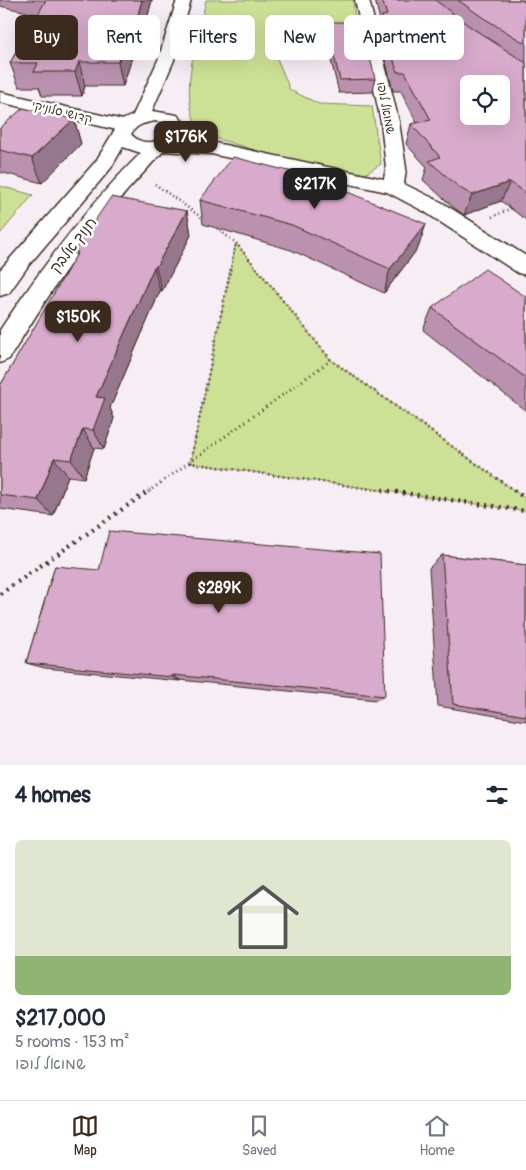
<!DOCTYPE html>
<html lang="en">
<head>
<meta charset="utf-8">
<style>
  :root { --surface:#fff; --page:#f2f2f3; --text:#1f2937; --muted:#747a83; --line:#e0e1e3; --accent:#3b2a1e }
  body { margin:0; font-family:Pangolin,"Playpen Sans Hebrew",sans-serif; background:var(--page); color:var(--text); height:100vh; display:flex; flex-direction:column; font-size:19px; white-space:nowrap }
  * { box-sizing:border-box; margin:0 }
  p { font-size:16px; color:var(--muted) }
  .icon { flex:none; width:28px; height:28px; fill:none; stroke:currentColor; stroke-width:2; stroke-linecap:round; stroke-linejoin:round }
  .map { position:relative; height:765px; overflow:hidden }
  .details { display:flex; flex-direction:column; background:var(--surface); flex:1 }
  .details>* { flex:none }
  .top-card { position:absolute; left:15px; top:15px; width:496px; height:45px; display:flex; gap:10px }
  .buttons { position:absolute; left:460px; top:75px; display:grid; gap:10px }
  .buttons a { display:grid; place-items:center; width:50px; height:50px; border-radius:8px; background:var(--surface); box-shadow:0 5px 20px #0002; font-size:25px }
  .price { position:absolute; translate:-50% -42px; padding:0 11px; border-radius:10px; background:var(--accent); color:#fff; font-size:16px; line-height:32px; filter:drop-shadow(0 1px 2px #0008) }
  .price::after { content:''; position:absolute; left:50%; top:30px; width:15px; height:11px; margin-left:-8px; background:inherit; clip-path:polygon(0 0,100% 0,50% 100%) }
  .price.current { background:#222; color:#fff }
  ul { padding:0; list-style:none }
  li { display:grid; align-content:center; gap:10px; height:265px; padding:0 15px }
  li span { display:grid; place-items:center; height:155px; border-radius:8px; color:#555 }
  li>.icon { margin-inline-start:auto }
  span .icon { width:90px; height:90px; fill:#fffc; stroke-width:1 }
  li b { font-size:21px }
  h2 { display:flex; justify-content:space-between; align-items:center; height:60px; padding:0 15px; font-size:21px }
  .chip { padding:0 18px; border-radius:8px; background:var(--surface); box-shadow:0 5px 20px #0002; font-size:18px; line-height:45px }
  .chip.current { background:var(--accent); color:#fff }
  .dock { display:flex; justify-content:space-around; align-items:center; height:70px; border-top:1px solid var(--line); background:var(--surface); font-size:14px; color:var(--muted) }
  .dock a { display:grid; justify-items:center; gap:2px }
  .dock .current { color:var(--accent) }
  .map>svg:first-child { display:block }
  .green { fill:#cde196; stroke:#84865a }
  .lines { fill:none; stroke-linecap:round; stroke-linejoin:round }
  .minor-casing { stroke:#3b2a1e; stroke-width:3 }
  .tertiary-casing { stroke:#3b2a1e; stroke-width:3 }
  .path-far2 { stroke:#3b2a1e; stroke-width:2.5; stroke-dasharray:1 3; stroke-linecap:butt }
  .path-far1 { stroke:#3b2a1e; stroke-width:3; stroke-dasharray:1 4; stroke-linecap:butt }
  .path { stroke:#3b2a1e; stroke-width:4.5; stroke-dasharray:2 5; stroke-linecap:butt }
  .minor { fill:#fff; fill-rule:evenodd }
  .tertiary { fill:#fff; fill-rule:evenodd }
  .wall { fill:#ba92af; stroke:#3b2a1e }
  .shaded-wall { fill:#97778e; stroke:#3b2a1e }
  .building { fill:#d8aacb; stroke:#3b2a1e; fill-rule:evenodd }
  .labels { text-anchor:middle; stroke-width:5; stroke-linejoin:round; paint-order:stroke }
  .far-street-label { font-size:12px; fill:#3b2a1e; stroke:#fff }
  .street-label { font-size:15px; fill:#3b2a1e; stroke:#fff }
</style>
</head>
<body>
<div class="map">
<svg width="526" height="765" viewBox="0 0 526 765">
  <rect width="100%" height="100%" fill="#f7eef5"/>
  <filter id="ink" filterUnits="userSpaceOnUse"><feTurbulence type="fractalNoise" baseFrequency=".02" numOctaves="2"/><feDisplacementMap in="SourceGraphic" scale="10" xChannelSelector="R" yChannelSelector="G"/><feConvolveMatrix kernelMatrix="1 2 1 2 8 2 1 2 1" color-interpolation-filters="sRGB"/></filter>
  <g filter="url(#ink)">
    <g class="green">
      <path d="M206,0H353L356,30L293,34L272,46L290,90L319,104L372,106L381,164L362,176L289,160L204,135C174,103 198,39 206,0Z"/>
      <path d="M0,186L33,195L0,234Z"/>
      <path d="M236,243L331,360L526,499V511L190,463Z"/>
    </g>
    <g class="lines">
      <g class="minor-casing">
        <g id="minor">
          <path d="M355,0H369L399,122L406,168L404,184L441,202L526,256V275L518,273L425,212L387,192L211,154L164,151L157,149L154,145L157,141L164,139L211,142L384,179L386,168L381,122Z"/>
          <path d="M0,92L132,122L134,126L132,130L125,132L0,102Z"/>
        </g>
      </g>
      <g class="tertiary-casing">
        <path id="tertiary" d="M177,0H191L174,60L152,111L177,115L188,127C182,148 176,142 163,152C157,157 152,163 147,169C93,225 50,292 9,359L0,363V330L8,318C48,259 90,203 141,153L123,147L111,168L28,266L9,293L0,296V270L96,161L120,121L133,115L158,60ZM156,121L165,123L169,128C164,144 141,147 131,134C137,124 145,123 156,121Z"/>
      </g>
      <g class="path-far2">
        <path d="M155,184L205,220"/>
        <path d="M492,217L514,207"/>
        <path d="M214,226L236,243L268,282"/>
        <path d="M228,282L236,243"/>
      </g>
      <g class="path-far1">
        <path d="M228,281L190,463L391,492"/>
        <path d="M267,281L331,360L516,492"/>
        <path d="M148,492L331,360"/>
      </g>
      <g class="path">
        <path d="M382,490L526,511"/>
        <path d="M514,490L526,499"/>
        <path d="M0,594L150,490"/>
      </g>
      <use href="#minor" class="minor"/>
      <use href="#tertiary" class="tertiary"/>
    </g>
    <g class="wall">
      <path d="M0,0H152L140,45H136L123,86H85L82,96H42L39,87H19L10,63L37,14L0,6Z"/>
      <path d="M375,0H526V220L501,201L464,215L453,207L423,180L427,167L406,144L411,124L417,123L401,91H393L379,34L381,24Z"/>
      <path d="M329,22L375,79L373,92L339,93L327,44Z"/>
      <path d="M74,119L81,144L42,183L0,172V128Z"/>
      <path d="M200,200L426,224L418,248L384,293L291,250L203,224Z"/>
      <path d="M187,211L191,235L162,291H160L110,408L114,418L104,449L94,448L84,478L68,476L53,516L0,509V386L76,257L74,251Z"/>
      <path d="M526,297V411L423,330L432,308Z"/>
      <path d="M442,555L526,565V721L438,706L429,568Z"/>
      <path d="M55,566L385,696L376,700L180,680V681L45,668L26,663Z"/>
    </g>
    <g class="shaded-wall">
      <path d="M142,0H152L140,45L136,22Z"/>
      <path d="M131,22L136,45L123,86L118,62Z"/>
      <path d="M79,62L85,86L82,96L75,72Z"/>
      <path d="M74,119L81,144L42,183L32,158Z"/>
      <path d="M510,182L501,201L464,215L472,195Z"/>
      <path d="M187,211L191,235L162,291L156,267Z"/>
      <path d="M426,224L418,248L384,293L390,269Z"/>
      <path d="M154,267L160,291L110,408L114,418L104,449L93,430L96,397Z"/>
      <path d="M83,429L94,448L84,478L71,460Z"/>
      <path d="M54,458L68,476L53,516L38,500Z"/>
      <path d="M173,675L180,680V681L172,677Z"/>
    </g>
    <g class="building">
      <path d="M46,0H142L136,22H131L118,62H79L75,72H34L38,63H10Z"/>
      <path d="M382,0H435L469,26L526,63V194L510,182L472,195L460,188L429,161L440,157L411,124L431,120L405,72H397L382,16L387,15ZM469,84H501V116H469Z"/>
      <path d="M458,0H521L526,3V44L482,17Z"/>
      <path d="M329,22H362L375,79L340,80L328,32L332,31Z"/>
      <path d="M23,108L74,119L32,158L0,150V128Z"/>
      <path d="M233,157L308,176L426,224L390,269L292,225L200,200Z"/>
      <path d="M111,197L187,211L156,267H154L96,397L105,398L93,430L83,429L71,460L54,458L38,500L0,495V386L78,252L74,251Z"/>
      <path d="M485,269L526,297V378L432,308Z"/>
      <path d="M109,531L380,554L385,696L173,675L172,677L26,663L55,566L99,570Z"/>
      <path d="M442,555L526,565V716L453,704Z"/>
    </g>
  </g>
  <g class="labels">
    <g class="far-street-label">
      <text transform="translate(386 108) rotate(79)" y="4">שמואל לופו</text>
      <text transform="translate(62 112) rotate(14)" y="4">קדושי סלוניקי</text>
    </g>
    <g class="street-label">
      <text transform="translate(73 245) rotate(-52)" y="5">חנוך אלבק</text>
    </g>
  </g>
</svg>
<div class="buttons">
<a><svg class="icon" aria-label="locate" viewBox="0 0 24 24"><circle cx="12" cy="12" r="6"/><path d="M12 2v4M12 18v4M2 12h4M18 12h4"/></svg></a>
</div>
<b class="price" style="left:186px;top:163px">$176K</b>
<b class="price current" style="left:315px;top:210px">$217K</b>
<b class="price" style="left:78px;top:343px">$150K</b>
<b class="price" style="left:219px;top:614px">$289K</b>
<div class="top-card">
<a class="chip current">Buy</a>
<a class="chip">Rent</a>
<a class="chip">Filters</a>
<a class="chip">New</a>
<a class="chip">Apartment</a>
</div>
</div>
<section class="details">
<h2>4 homes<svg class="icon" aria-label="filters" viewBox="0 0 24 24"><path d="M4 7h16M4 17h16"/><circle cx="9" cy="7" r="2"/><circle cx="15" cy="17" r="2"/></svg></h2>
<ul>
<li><span style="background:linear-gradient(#dfe7d0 75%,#8fb573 0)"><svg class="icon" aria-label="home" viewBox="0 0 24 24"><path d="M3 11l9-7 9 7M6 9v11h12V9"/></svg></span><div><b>$217,000</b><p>5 rooms · 153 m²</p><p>שמואל לופו</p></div></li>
</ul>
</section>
<nav class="dock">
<a class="current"><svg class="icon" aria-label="map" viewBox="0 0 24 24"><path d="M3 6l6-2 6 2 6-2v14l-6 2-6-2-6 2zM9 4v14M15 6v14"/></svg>Map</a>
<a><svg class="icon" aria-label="saved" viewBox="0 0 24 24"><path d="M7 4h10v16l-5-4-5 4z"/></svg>Saved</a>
<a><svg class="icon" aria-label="home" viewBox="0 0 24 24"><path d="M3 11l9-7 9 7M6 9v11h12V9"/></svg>Home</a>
</nav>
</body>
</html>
